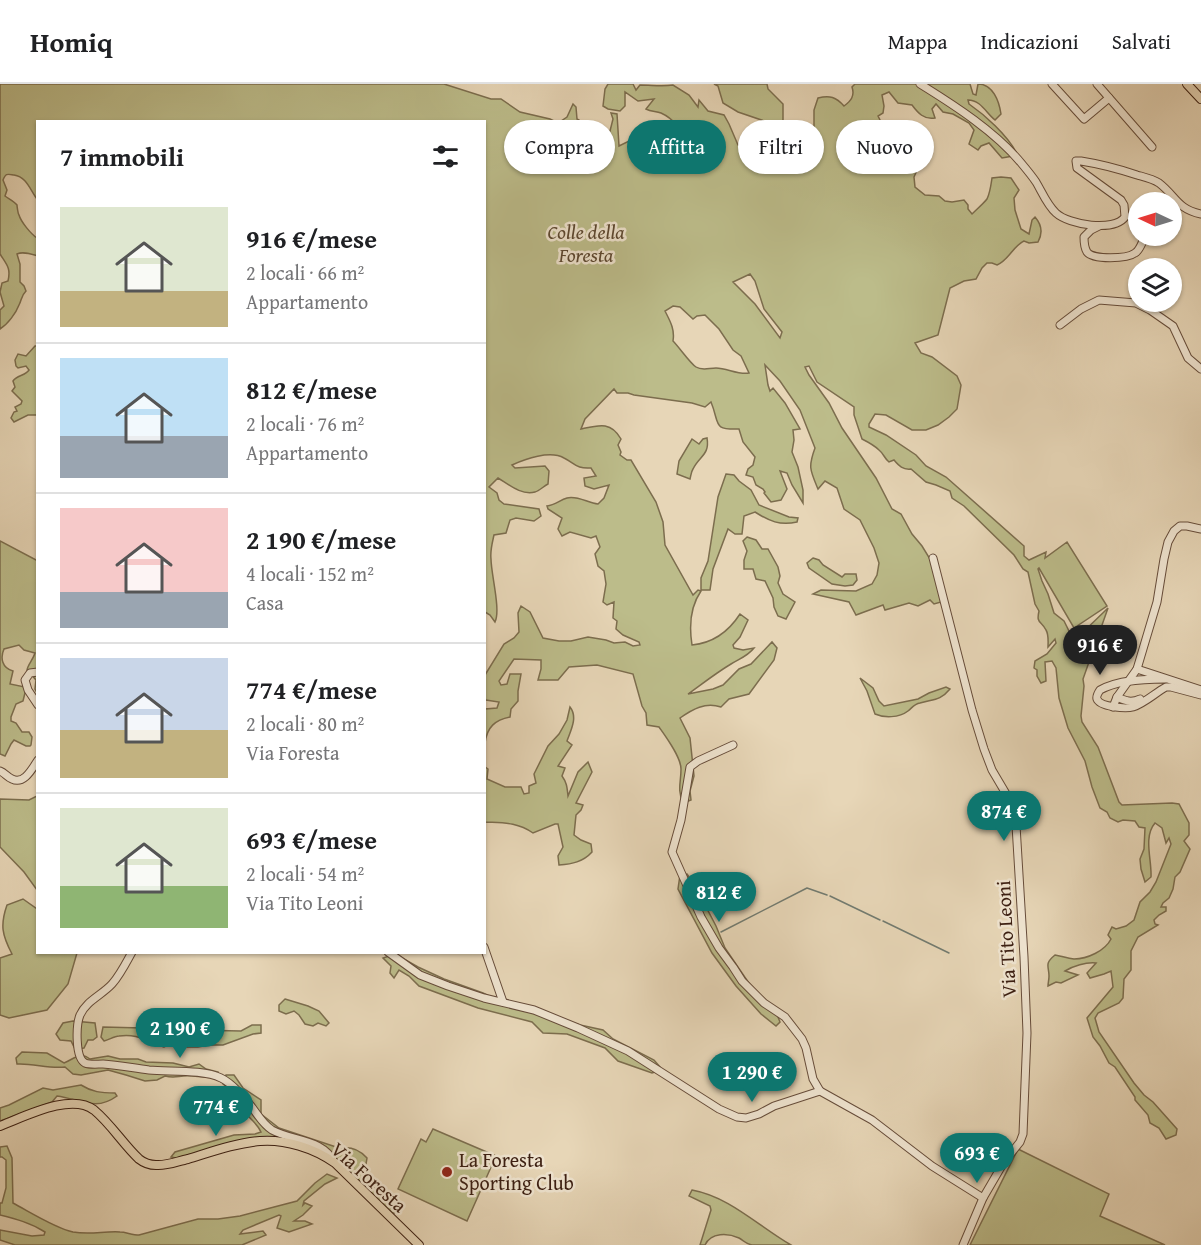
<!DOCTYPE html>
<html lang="it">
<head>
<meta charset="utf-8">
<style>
  :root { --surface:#fff; --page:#f2f2f2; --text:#202124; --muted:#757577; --line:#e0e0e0; --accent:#0f766e }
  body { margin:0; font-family:"Gentium Book Plus",serif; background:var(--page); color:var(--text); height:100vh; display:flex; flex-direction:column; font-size:22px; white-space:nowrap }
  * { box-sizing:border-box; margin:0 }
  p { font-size:20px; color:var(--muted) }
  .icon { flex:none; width:33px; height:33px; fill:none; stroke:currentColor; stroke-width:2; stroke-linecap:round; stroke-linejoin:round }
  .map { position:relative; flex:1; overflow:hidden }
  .sheet { position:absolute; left:36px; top:36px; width:450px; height:834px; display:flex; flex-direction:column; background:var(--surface); border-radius:0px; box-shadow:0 2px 4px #0004 }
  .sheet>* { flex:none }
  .hud { position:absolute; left:504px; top:36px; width:570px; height:54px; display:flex; gap:12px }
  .needle { width:39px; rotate:274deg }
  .tools { position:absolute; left:1128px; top:108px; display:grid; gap:12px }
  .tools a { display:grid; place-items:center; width:54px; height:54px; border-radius:50%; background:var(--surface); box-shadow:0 2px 4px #0004; font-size:30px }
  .price { position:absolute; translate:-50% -51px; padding:0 14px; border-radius:21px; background:var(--accent); color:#fff; font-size:20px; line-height:39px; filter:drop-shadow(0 2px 3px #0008) }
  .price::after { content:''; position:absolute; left:50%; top:36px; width:18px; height:14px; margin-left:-9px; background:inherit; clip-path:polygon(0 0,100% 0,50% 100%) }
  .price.on { background:#222; color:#fff }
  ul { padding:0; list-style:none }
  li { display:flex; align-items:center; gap:18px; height:150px; padding:0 24px }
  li+li { border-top:2px solid var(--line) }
  li span { display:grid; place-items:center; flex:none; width:168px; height:120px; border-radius:0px; color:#555 }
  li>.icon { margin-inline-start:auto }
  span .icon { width:72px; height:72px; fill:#fffc; stroke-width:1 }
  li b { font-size:26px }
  h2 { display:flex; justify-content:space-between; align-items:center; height:72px; padding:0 24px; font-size:26px }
  .pill { padding:0 21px; border-radius:27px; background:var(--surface); box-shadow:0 2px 4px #0004; font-size:21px; line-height:54px }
  .pill.on { background:var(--accent); color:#fff }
  header { display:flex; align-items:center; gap:36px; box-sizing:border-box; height:84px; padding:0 30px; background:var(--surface); border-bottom:2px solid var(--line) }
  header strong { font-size:28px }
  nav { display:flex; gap:33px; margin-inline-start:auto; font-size:21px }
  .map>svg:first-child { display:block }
  .green { fill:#bcbc8a; stroke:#7c6d4e; stroke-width:1.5; fill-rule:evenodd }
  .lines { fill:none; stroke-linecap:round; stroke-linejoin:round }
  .stream { stroke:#727b70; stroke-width:1.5 }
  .minor-casing { stroke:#664c3a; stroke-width:9 }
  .major-casing { stroke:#3b1e11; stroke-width:10 }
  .minor { stroke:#efe4d0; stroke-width:7 }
  .major { stroke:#e7d6b7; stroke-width:8 }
  .poi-dot { fill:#8f2418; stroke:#efe4d0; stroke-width:2 }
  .labels { text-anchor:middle; stroke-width:5; stroke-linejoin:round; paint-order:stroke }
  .park-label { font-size:20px; font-style:italic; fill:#5b462f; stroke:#efe4d0 }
  .street-label { font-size:20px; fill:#3b1e11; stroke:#efe4d0 }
  .poi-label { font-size:20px; fill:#3b1e11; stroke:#efe4d0; text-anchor:start }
</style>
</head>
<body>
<header>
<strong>Homiq</strong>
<nav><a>Mappa</a><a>Indicazioni</a><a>Salvati</a></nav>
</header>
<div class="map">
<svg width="1201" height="1161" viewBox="0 0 1201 1161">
  <rect width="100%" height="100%" fill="#e7d6b7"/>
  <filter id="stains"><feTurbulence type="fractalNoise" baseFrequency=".00333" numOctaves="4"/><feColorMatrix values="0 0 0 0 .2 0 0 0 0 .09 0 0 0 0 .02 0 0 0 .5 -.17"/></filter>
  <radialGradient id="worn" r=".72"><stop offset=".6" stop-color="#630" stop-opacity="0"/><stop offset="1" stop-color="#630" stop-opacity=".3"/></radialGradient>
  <g class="green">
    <path d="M0,0H444L491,15H501L520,28L550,35L558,39L567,33L573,20L576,23L577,35L584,39L593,51L607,59L613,35L611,29L617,30L619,62L629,57C637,59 640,62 646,55L640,49L645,46L653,50V69L657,70L681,57C679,43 674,35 661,29C656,27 651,28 646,25L654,15L638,17L625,8V22L620,27L608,25L603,22L605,5L608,0H633L636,6L640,1C652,1 662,3 673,1L689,11L698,23L699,16L708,27L724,31L729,40L738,61L742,63L749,50L766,54L776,74L784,81L805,88L809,85L806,70L814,46V26L818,14C830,11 836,13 844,22C851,17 855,12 852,3L855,0H970L973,10L976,11L978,0C993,0 999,17 1001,30L995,36C986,29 981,16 968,16L969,20C985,31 1007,51 1016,68L1013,72L1002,74L989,59L981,62L978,66L969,60L974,46L969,39L953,30L943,28L936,20L932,25L935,34C924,36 918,29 912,21L898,19L889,8L882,11L884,22L883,29L878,32C888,57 910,60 918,84L914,93L915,103L925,111L939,112L945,117L952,118L964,116L968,121V125L972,130C977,125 983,120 987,115C990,109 991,101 992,94L1001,93L1011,94L1019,106L1014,114L1015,126L1021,145L1029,150L1032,136L1035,133C1042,141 1043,149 1038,158L1029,159L1024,157C1013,162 1009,176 997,181L992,179H987L982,184L976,195L964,197L950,204L938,251L915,259L921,269L932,273L957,292L961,301L957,325L949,333L938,341L926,346H912L886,331L875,330L869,340V343L886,351L916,371L926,382L946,393L1024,462V472L1029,476L1046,468L1045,474L1067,458L1107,522L1074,544L1039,484L1038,485L1042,497L1048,510L1054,529L1064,537L1071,551L1078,553L1108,524L1083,595L1084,602L1081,632L1082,638L1098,663L1119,718L1122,721L1172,719L1179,720L1189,739V751L1184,757L1190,765L1180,788L1175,793L1173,805L1169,814L1163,819L1161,823H1166V827L1159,831L1154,836L1155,840L1158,841L1138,853L1131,867V886L1124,895L1123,914L1119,919L1098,929L1095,934L1099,948L1134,999L1144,1011L1153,1018L1177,1045L1176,1051L1166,1055L1159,1044L1150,1039L1148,1031L1135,1016V1013L1115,983L1109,979L1100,962L1093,953L1087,934L1113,903L1111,887L1104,890L1090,894L1087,889L1096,879C1086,878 1073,882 1065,887L1078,891L1061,899L1056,898L1048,902C1048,899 1049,896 1049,892C1049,882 1044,880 1055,871C1061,872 1067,874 1074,875C1087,875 1105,867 1111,855L1108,851L1112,843L1116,845L1126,842L1134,836L1140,818L1150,808L1156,798L1171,760L1169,754L1166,759L1162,744L1155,739C1143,753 1152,776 1151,793L1145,798L1141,785L1140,775L1144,765L1145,744L1139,743L1135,737L1123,736L1118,738L1110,734L1107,728L1100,724L1092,703L1085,677L1068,644L1059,614L1056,584L1052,577L1045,578L1046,597L1041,599L1037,592V586L1034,584L1035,577L1047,570L1056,559L1055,555L1048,563C1048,558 1049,551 1046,546C1041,536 1036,540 1039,527L1035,520L1028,488L1023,485L1014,471L964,422L952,414L950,407L936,401L926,398L911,385C903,386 899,382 894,376L889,378C884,374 884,370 879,366C874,361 868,358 862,355L854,331V323L817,298L809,282L805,283L809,291L829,319L842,344L876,394L892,425L901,430L912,450L922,462L930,475L936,494L941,518L934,520L930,516L918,522L909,519L885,526L883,521L856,531L849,518L813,510L821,506L856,507L872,500L877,491L879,479L874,464L860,436L844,425L837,404L825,397L818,405C810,386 808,383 815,364L800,326L780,297L765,281L768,301L770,307L773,304L785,319L800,345L793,346L794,356L792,368L798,383L803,406V419L792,401L787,389L780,387L787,405L781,416L771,418L764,409L765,408L763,405L756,401L753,393L746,391L748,385L753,381L755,373L743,358L739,345C712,346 720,340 711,318L705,323L692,319L634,311L628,309H617L614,305L585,335L581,345C599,341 611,337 621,355L618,361L621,368L620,371L627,376H631L656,418L663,438L665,461L693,511L698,506L701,507C690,523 689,542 692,561C713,559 729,547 740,530L748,536L740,553L733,561L734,564L743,566L754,564C748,572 739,575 731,580C716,589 702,600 688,610L713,605L723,601L739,585L751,580L772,558L777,564L774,576L749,610L729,615L721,623C705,618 693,625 680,634L690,654L694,692L690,707L691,716L683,719C677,705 681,699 681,685C681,673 666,653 659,643L647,641L646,629L642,622L633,590L597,581L569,583L558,596H538L541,585V576L514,575L499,597L501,601L507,600L510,590H521L518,607V617L511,625L510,633C495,636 487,643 485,659V625L497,624L499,618L486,616L485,614V591L504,560L514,554L519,548L518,529L521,522L530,528L543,554L559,557H571L588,553L606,556L614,559L625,558L633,562L640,561L639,558L623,551L616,545L617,537L613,534L614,518L607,521L603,518L606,500L604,487L598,482L595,470L600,463L596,452L591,454L570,448L562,452L558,445L562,434L548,425L547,422C555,421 560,416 567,414C577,411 588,419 598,420L604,414L609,401L594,405L585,402L584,394L596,392L591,384C576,385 576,380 564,374C550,366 525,375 512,381L515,384L545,382L549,387L548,400C544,402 539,407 535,408C522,412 508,400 498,394L489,403L497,409L499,416L504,420L539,425L541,432L534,437L516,434L510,436L506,449L494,451C492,460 490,467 491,475C491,490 501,526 495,538L490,531L485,528L484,38H38L37,115C30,106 27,93 14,91C7,90 6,89 3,96L7,106L5,112C9,115 14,117 17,121C17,122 18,130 19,131C21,138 31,150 37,154L38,172C31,170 23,167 17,170L20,180V198L24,202L26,207C21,212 22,215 19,221C16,229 8,240 0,245V226L4,222L0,208L2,199L8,197C11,184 7,181 0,170ZM750,190L755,197L764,225L782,248L780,254L755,220L733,198ZM673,222L680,223L693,235L697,232L705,231L719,245L733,266L741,272L749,289C738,291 727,284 716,284C709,284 702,287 696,283C690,279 679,263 673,257C675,245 670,237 665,227Z"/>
    <path d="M714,0H767L768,5L783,20V36L779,42L738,28L723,19L718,2Z"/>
    <path d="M35,262H37V331H28L14,338L11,334L14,328L17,327L15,323L21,320L22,317L12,307L15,303L13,297C17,291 25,292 29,286L26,282L18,284L16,282L15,276L18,270L26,272Z"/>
    <path d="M707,354C710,371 699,372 693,385C691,388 691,391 690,395L677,390L679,377L692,355L699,360L703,355Z"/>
    <path d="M726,390L734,391L739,397L751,406L759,421L789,433L798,434L797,438C780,442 769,437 755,428L744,432L742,450H735L728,445L713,485L710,506H701V494L708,477L718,413Z"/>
    <path d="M747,453L756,456L762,465H768L778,483L780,492L778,499L783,510L795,518L786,535L778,532L774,523L773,514L765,497L756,495L753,485H744V476L747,467L743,457Z"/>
    <path d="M0,457L38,477L37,609L35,605L36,596L27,586C28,580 33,576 35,569L24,566L19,561L4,565C0,574 2,584 13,587L10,600L25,603V609L23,617L16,620L11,633V637L16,639L22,648H29L32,653L31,661L30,662H26L14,656L11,660L5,672L0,670Z"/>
    <path d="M813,474L819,476L823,481L842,493L845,490H856L857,496L853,501L845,502L832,500L809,484L807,479Z"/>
    <path d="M860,594L873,604L879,617L884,622L918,615L929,609L946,603L950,605C940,617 934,615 920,619C914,620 912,624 908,627C899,634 884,634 875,630L867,607Z"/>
    <path d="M570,623C578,633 571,646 567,657L572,661L558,682L565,684L562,692C567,699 567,703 568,712L578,688L588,678L592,688L576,719L583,721L581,726L576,731L574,751L581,756L591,760L592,768C583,778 572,780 559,781L558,772L563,763L558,740H555L533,749C517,738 503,739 485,738V683L488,685L487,695L505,703H521L524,710L529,709V702L536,699L534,690L548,662L559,650L567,636Z"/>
    <path d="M37,712V806L24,788L0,763V715L29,716Z"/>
    <path d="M687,790L695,802L716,842L725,864L759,914L776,928L780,938L776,942L761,930L736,902L712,869L678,805L680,791Z"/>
    <path d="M23,815L37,825L38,868L77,869L68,900L47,926L9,934L0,931V874L12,870C2,851 0,841 7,821Z"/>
    <path d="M395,870L418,883L444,895L483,909L497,916L571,939L603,946L613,955L654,976L660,983L659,987L652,989L618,977L605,964L567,950L543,949L532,938L478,924L419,902L409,892L399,886L394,894L390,889L391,882L383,874Z"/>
    <path d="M285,915L308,922L319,927L329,939L326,942L318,939L313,942L305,940L299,931L294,927L286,930L279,927V921Z"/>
    <path d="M73,937L95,939L97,953L93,956H88L84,964L75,965L71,957L60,956L56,950L63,939Z"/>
    <path d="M252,941H261V949L253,950L223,961H209L198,963H187L182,959L174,958L164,963C147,958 138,949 119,952C114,952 109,956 104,957L101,953L103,943L143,944L162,942L176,950H183L194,946L241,947Z"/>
    <path d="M22,968L47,969L64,979C74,975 80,967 90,975L108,972L120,975H138L146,978L173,979L189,983L199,980L206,985L218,988L217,993C208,995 200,992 191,992C179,991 176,995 165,992L157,996L145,997L126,991L108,986L81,991L73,990L65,983C49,985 33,979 17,980L16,974Z"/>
    <path d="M226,991H234L243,1004L261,1016V1030L279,1044L339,1064C350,1062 360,1066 367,1074L365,1086L371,1100L396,1129H392L354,1093L286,1055L176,1074L171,1073L175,1068L234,1051L255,1050L261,1048C258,1041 253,1037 248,1032C240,1021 234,1008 223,1000Z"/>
    <path d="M81,1001C92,1008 101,1009 115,1009L117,1012C95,1028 80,1015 57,1012L52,1018L0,1037V1024L9,1021L43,1004L53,1006Z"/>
    <path d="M433,1045L496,1072L467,1137L398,1105L421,1055L426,1058Z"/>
    <path d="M7,1062L12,1074L13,1119C30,1128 55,1144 73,1148C90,1151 104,1147 120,1148C126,1148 132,1151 139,1151L198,1135H218L240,1132L297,1117L315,1099L327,1090L337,1094L325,1100L304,1117L303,1121L305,1119L312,1122L303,1131L294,1137H305L312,1140L289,1148L277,1144L281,1132L279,1131L243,1146L240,1150L263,1147L266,1151L242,1161H15L0,1156V1146L32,1152L44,1151L45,1148C31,1139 16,1135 0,1131V1119H2L6,1104V1076L2,1073H0V1063Z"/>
    <path d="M1018,1065L1109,1110L1100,1132L1165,1161H970Z"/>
    <path d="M692,1106C730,1113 758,1142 791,1161C779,1161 764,1161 752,1161C747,1160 744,1157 739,1154C728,1149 711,1148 705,1161H700L711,1126L710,1122L689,1112Z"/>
  </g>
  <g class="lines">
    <g class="stream">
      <path d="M830,812L880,836"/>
      <path d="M883,837L949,869"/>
      <path d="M721,848L807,804L827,811"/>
    </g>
    <g class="minor-casing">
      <g id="minor">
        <path d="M920,0C954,21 996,48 1022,80C1027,86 1032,92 1036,98C1042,108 1047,121 1056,129C1069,141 1114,148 1125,133L1124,121L1121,116L1077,84L1076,77H1081C1100,80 1119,85 1137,91C1144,93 1153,95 1159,99C1176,112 1177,125 1201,130"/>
        <path d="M1052,0L1084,35L1109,14"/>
        <path d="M1097,0L1152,63"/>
        <path d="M1099,142L1091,146L1084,153C1084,158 1084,163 1087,168C1093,176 1127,175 1135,169C1139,167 1141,161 1143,157"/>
        <path d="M1060,241L1081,225L1099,216L1136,219L1150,226L1173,242L1188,274L1201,285"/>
        <path d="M933,474L972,626L984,665L992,686L1015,725L1024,873L1027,949L1023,1050L1020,1058L1004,1078L983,1114L963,1161"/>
        <path d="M1137,585L1201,606"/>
        <path d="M38,588L30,589L25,596L28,606L38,621"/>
        <path d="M1165,595C1144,595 1118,596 1100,606C1098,609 1096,612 1097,615C1100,623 1126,625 1133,623C1145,619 1155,609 1166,603H1171L1201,611"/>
        <path d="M1117,613C1126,617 1131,619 1140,615"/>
        <path d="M1113,623L1117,613L1137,585L1157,518L1164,475L1168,458L1174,447L1180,442H1187L1201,445"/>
        <path d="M733,661L698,677L690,683L681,736L672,768L701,833L719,864L733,883L742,897L764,919L785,933L802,955L806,964L813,995L820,1007"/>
        <path d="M0,687C5,689 7,693 12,695C24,701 32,685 38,676"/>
        <path d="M484,863L503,918"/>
        <path d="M132,868C126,879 120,891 112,900C102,911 86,917 80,931C76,941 75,974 85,979C90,981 97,980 103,980C118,981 133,984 149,986C169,988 203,985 221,994C232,999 247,1016 254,1026C259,1033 264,1041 272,1046C294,1058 322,1054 335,1079"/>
        <path d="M388,868L420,891L448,902L484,914L534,926L578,944L628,967L719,1025L737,1033L746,1034L759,1030L774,1022L820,1007L872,1036L932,1082L983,1114"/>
      </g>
    </g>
    <g class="major-casing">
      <g id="major">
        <path d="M1187,0L1201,15"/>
        <path d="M0,1042C24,1033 71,1008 94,1026C111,1040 123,1060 139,1075C144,1079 150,1081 156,1081C167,1082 178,1077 188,1075C211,1068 236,1059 260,1057C285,1055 314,1064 335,1079L419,1161"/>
      </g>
    </g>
    <use href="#minor" class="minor"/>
    <use href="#major" class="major"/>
  </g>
  <circle class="poi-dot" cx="447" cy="1088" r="6"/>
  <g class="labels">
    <g class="park-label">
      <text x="586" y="155">Colle della<tspan x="586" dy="23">Foresta</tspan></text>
    </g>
    <g class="street-label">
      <text transform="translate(1006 855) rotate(-93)" y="7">Via Tito Leoni</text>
      <text transform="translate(369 1093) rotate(42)" y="7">Via Foresta</text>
    </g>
    <g class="poi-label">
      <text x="459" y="1083">La Foresta<tspan x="459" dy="23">Sporting Club</tspan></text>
    </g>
  </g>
  <rect width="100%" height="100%" filter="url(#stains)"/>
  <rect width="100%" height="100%" fill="url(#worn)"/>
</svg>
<div class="tools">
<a><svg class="needle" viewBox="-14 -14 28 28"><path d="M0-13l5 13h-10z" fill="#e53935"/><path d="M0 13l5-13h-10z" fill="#757577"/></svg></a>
<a><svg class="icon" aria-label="layers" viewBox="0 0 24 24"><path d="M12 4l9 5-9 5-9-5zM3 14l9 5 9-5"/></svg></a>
</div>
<b class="price on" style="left:1100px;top:592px">916 €</b>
<b class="price" style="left:1004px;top:758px">874 €</b>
<b class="price" style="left:719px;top:839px">812 €</b>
<b class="price" style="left:180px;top:975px">2 190 €</b>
<b class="price" style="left:752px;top:1019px">1 290 €</b>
<b class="price" style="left:216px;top:1053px">774 €</b>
<b class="price" style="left:977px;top:1100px">693 €</b>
<div class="hud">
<a class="pill">Compra</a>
<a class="pill on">Affitta</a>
<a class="pill">Filtri</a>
<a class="pill">Nuovo</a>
</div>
<section class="sheet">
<h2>7 immobili<svg class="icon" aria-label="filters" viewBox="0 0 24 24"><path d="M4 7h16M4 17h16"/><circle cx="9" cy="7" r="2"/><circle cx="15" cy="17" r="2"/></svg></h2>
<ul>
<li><span style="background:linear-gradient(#dfe7d0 70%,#c2b280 0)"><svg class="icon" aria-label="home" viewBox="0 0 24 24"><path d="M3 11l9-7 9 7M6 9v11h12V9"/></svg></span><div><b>916 €/mese</b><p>2 locali · 66 m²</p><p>Appartamento</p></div></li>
<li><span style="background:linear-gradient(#bfe0f5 65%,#9aa5b1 0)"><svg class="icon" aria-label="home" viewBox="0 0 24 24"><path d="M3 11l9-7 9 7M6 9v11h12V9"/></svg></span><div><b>812 €/mese</b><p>2 locali · 76 m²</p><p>Appartamento</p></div></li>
<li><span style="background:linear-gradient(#f6c9c9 70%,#9aa5b1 0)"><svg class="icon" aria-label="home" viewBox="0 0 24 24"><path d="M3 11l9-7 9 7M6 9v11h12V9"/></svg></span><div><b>2 190 €/mese</b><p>4 locali · 152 m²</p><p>Casa</p></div></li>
<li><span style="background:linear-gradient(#c9d6e8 60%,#c2b280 0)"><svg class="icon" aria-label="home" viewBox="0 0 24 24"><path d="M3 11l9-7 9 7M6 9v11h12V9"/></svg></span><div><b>774 €/mese</b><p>2 locali · 80 m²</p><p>Via Foresta</p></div></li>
<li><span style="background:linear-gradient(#dfe7d0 65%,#8fb573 0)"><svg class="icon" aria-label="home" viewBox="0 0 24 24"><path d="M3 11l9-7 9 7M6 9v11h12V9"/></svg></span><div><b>693 €/mese</b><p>2 locali · 54 m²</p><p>Via Tito Leoni</p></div></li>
</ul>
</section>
</div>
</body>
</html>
